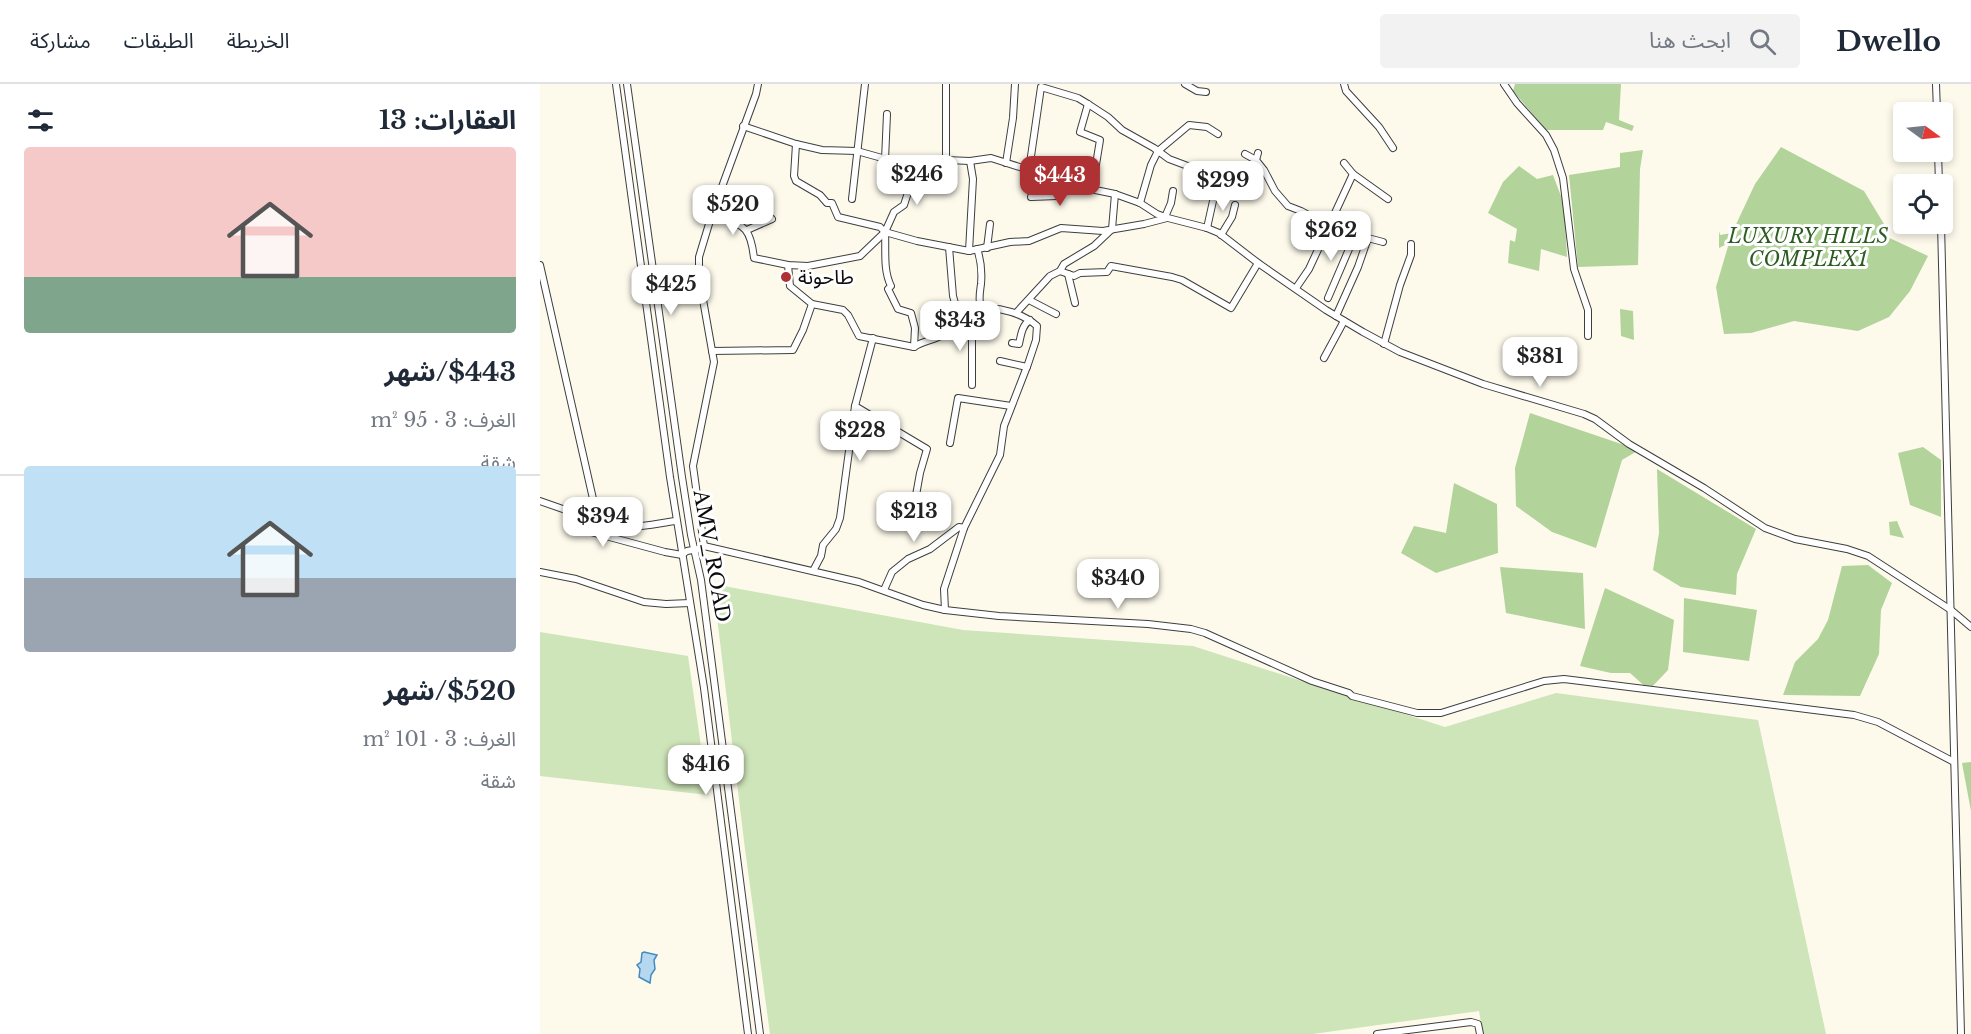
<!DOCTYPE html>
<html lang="ar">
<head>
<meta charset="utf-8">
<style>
  :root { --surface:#fff; --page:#f2f2f3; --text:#1f2937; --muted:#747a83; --line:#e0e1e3; --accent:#ae3134 }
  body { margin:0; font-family:"Libre Baskerville","Noto Sans Arabic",serif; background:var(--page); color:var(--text); direction:rtl; height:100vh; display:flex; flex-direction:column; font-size:22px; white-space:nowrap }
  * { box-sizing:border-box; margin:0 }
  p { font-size:20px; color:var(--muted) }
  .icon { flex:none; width:33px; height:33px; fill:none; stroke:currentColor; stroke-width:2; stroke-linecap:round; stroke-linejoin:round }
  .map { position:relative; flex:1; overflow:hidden; direction:ltr }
  .side { display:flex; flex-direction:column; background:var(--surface); width:540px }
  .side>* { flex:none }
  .needle { width:39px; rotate:105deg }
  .fabs { position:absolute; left:1353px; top:18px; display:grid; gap:12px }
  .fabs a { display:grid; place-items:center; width:60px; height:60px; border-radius:6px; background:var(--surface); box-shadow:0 3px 9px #0003; font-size:30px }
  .price { position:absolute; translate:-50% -51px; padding:0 14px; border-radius:12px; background:#fff; color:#222; font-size:20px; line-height:39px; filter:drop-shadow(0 2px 3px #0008) }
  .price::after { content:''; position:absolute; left:50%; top:36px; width:18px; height:14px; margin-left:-9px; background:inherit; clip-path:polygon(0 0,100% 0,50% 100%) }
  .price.on { background:var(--accent); color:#fff }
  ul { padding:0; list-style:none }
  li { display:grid; align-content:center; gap:12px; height:318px; padding:0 24px }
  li+li { border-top:2px solid var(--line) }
  li span { display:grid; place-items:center; height:186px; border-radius:6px; color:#555 }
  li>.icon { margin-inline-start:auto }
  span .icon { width:108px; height:108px; fill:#fffc; stroke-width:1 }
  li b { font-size:26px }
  h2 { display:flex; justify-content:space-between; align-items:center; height:72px; padding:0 24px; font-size:26px }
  header { display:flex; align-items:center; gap:36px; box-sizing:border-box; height:84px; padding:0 30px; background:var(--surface); border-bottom:2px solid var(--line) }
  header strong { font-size:28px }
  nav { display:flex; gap:33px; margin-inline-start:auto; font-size:21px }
  .search { width:420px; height:54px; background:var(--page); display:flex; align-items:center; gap:15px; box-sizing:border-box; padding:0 21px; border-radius:6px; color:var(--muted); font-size:22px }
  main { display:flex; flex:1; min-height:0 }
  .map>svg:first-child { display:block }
  .green { fill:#cee4b9 }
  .forest { fill:#b2d39a }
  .water { fill:#b5d8f0; stroke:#438bc0; stroke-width:1.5 }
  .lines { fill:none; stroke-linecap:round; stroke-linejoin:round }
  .street-casing { stroke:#3e3e3e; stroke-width:8 }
  .street { stroke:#fff; stroke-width:6 }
  .poi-dot { fill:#ae3134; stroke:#fff; stroke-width:2 }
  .labels { text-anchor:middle; stroke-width:6; stroke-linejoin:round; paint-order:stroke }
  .park-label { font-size:20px; font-style:italic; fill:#2d5c22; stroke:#fff }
  .poi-label { font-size:20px; fill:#0b0b0b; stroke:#fff; text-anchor:start }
  .street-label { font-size:20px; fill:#0b0b0b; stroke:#fff }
</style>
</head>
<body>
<header>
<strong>Dwello</strong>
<div class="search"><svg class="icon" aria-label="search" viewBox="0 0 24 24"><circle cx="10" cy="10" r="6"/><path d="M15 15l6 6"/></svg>ابحث هنا</div>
<nav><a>الخريطة</a><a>الطبقات</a><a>مشاركة</a></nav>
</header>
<main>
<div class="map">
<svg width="1431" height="950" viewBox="0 0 1431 950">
  <rect width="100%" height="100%" fill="#fdfaec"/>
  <g class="green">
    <path d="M173,500L423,546L653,562L905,643L1016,609L1218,636L1286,950H943L939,927L773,950H230L205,765Z"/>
    <path d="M0,548L148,572L168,711L0,692Z"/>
  </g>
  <g class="forest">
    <path d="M975,0H1081L1079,36L1094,42L1092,47L1066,38L1063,46H1006L973,7Z"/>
    <path d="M1241,63L1324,107L1344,140L1341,150L1388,172L1370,207L1349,233L1318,247L1254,237L1211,249L1184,250L1176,203L1189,159L1179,164V147L1180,151L1192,149L1215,100Z"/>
    <path d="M1103,66L1100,85L1098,181L1038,183L1029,91L1080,83V69Z"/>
    <path d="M979,82L997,95L1013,91L1024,120L1027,173L1001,165L999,187L968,179L970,156L975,158L977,145L948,129L963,98Z"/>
    <path d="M1080,225L1093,227L1094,256L1081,252Z"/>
    <path d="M990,329L1099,366L1082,376L1056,464L1012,448L976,422L975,384Z"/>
    <path d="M1383,363L1401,376V433L1370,421L1358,369Z"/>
    <path d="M1117,385L1216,445L1197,490L1196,511L1141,503L1113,486L1119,449Z"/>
    <path d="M914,399L957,420L958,469L896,489L861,469L874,442L906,449Z"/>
    <path d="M1357,437L1364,454L1350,451L1349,438Z"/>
    <path d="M1328,481L1352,499L1341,526L1339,570L1320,612L1243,611L1255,578L1278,555L1288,536L1302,482Z"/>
    <path d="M960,483L1043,489L1045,545L966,529Z"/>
    <path d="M1065,504L1134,536L1128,586L1109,606L1090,589H1071L1040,582Z"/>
    <path d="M1144,514L1217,526L1209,577L1143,568Z"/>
    <path d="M1431,678V727L1422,679Z"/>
  </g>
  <path class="water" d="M104,868L117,871L114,876L115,885L111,891L110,899L99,893L100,885L97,881L101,878L102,869Z"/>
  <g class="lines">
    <g class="street-casing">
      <g id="street">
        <path d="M76,0L130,393L164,604L208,950"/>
        <path d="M87,0L142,393L151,451L161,496L220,950"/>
        <path d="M218,0L216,10L172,130L159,173V193L174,278L153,382L164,462L319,498L383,521L405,526L459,532L608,540L651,545L665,549L772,597L809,609L812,612L877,629H901L1004,597L1024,595L1314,631L1338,638L1414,678"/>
        <path d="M406,0V76L430,77L451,74L489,86L516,98L575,110L600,119L617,130L628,134L667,144L679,149L718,179L786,226L823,248L860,268L943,300L1044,330L1055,335L1089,360L1164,404L1225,444L1255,455L1307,465L1328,472L1411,526L1431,543"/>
        <path d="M645,0L657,7L666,8"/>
        <path d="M804,0L806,7L839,43L853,64"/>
        <path d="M964,0L977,19L1006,51L1014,66L1023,94L1034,185L1048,226V252"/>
        <path d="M1396,0L1397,28"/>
        <path d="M548,20L540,48L560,56L552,105"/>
        <path d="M203,42L256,60L282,66L317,67L374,83L406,76"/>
        <path d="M256,60L254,92L256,97L280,111L287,119H292L298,133L340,143L345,148L377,157L429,167L470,158L489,157L521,144L563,147L604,140L627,134"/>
        <path d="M1398,68L1399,100"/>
        <path d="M718,69L716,76L724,86L735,107L748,122L761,127L794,145L843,158"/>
        <path d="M705,70L716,76"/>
        <path d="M345,76L347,30"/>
        <path d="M466,79L473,34L475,0"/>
        <path d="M804,79L813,90"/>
        <path d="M489,86L501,3L538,14L548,20L568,33L582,46L614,64L629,75L661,87"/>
        <path d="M491,113L517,112L516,98"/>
        <path d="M312,115L325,0"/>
        <path d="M600,119L611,81L618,67L649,41L667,43L678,50"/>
        <path d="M172,130C202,142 210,139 214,174L248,181L268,182L320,172L345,148L354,128L364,121L373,93L374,83"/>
        <path d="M625,133L631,119L633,107"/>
        <path d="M1401,140L1421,950"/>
        <path d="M667,144L675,108"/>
        <path d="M207,146L232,135"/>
        <path d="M345,148C346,167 343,186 351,202L348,205L358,225L371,229L375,244L374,263"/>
        <path d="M681,151L692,133L695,121"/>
        <path d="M409,163L413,212L421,240"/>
        <path d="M447,164L450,140"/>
        <path d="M437,165C441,176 442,188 441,200C440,208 438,216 441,225"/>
        <path d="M429,167L433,95L430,77"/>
        <path d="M0,181L56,428C76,452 110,440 136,437"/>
        <path d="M248,181L250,202L272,220"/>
        <path d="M520,187L534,192L540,189L567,188L571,182L632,193L642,196L691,224L718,179"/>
        <path d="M528,190L535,219"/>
        <path d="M756,204L769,185L813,90L848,115"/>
        <path d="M788,214L815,151"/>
        <path d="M489,216L516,230"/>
        <path d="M476,229L510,192L520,187L524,180L554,162L572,145L575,110"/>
        <path d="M796,232L818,183L828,154"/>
        <path d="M432,235V301"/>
        <path d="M472,259L479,260C481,251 482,241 490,236"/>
        <path d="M844,260L860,201L871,171V160"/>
        <path d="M172,267L253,266L263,246L272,220L303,226L308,231L319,252L374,263C381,258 389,257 396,254C409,249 434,235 441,225C461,223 482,229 497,242L496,256L488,280L464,342L460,371L424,444L404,505L405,526"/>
        <path d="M784,274L804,237"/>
        <path d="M460,277L487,283"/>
        <path d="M315,322L387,365L380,389L373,428"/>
        <path d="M410,359L418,314L471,322"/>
        <path d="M0,417L37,430L51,448L125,468L142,471L147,467L158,465"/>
        <path d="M273,487L281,472L283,461L296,445L300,434L315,322L333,254"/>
        <path d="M0,488L36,495L104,518L126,520L150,519"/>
        <path d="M344,506L352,488L368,475L390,465L419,443L424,444"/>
        <path d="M837,950L931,938L938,940L940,950"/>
      </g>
    </g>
    <use href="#street" class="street"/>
  </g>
  <circle class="poi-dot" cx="246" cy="193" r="6"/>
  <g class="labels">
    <g class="park-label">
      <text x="1268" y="159">LUXURY HILLS<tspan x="1268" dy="23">COMPLEX1</tspan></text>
    </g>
    <g class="poi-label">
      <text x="258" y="200">طاحونة</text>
    </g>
    <g class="street-label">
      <text transform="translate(172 472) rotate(80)" y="7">AMV_ROAD</text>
    </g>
  </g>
</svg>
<div class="fabs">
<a><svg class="needle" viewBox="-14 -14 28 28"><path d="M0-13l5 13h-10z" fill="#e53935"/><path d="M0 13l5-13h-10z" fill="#747a83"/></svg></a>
<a><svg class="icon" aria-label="locate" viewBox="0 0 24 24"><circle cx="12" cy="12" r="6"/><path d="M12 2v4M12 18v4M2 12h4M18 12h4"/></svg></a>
</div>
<b class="price" style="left:377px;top:122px">$246</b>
<b class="price on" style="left:520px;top:123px">$443</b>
<b class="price" style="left:683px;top:128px">$299</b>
<b class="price" style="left:193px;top:152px">$520</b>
<b class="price" style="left:791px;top:178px">$262</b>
<b class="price" style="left:131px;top:232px">$425</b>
<b class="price" style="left:420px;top:268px">$343</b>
<b class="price" style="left:1000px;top:304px">$381</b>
<b class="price" style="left:320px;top:378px">$228</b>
<b class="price" style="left:374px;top:459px">$213</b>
<b class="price" style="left:63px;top:464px">$394</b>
<b class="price" style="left:578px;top:526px">$340</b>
<b class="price" style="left:166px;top:712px">$416</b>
</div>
<section class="side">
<h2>العقارات: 13<svg class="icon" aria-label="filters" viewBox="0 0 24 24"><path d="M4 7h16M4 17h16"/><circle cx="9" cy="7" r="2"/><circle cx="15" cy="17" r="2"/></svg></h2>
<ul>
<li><span style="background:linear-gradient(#f6c9c9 70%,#7fa58c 0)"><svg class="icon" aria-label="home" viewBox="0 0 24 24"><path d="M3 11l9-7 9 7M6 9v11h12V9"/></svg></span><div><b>$443/شهر</b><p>الغرف: 3 · 95 m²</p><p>شقة</p></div></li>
<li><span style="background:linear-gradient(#bfe0f5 60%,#9aa5b1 0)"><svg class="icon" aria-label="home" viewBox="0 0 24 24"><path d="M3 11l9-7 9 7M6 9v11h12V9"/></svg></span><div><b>$520/شهر</b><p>الغرف: 3 · 101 m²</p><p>شقة</p></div></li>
</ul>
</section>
</main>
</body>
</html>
